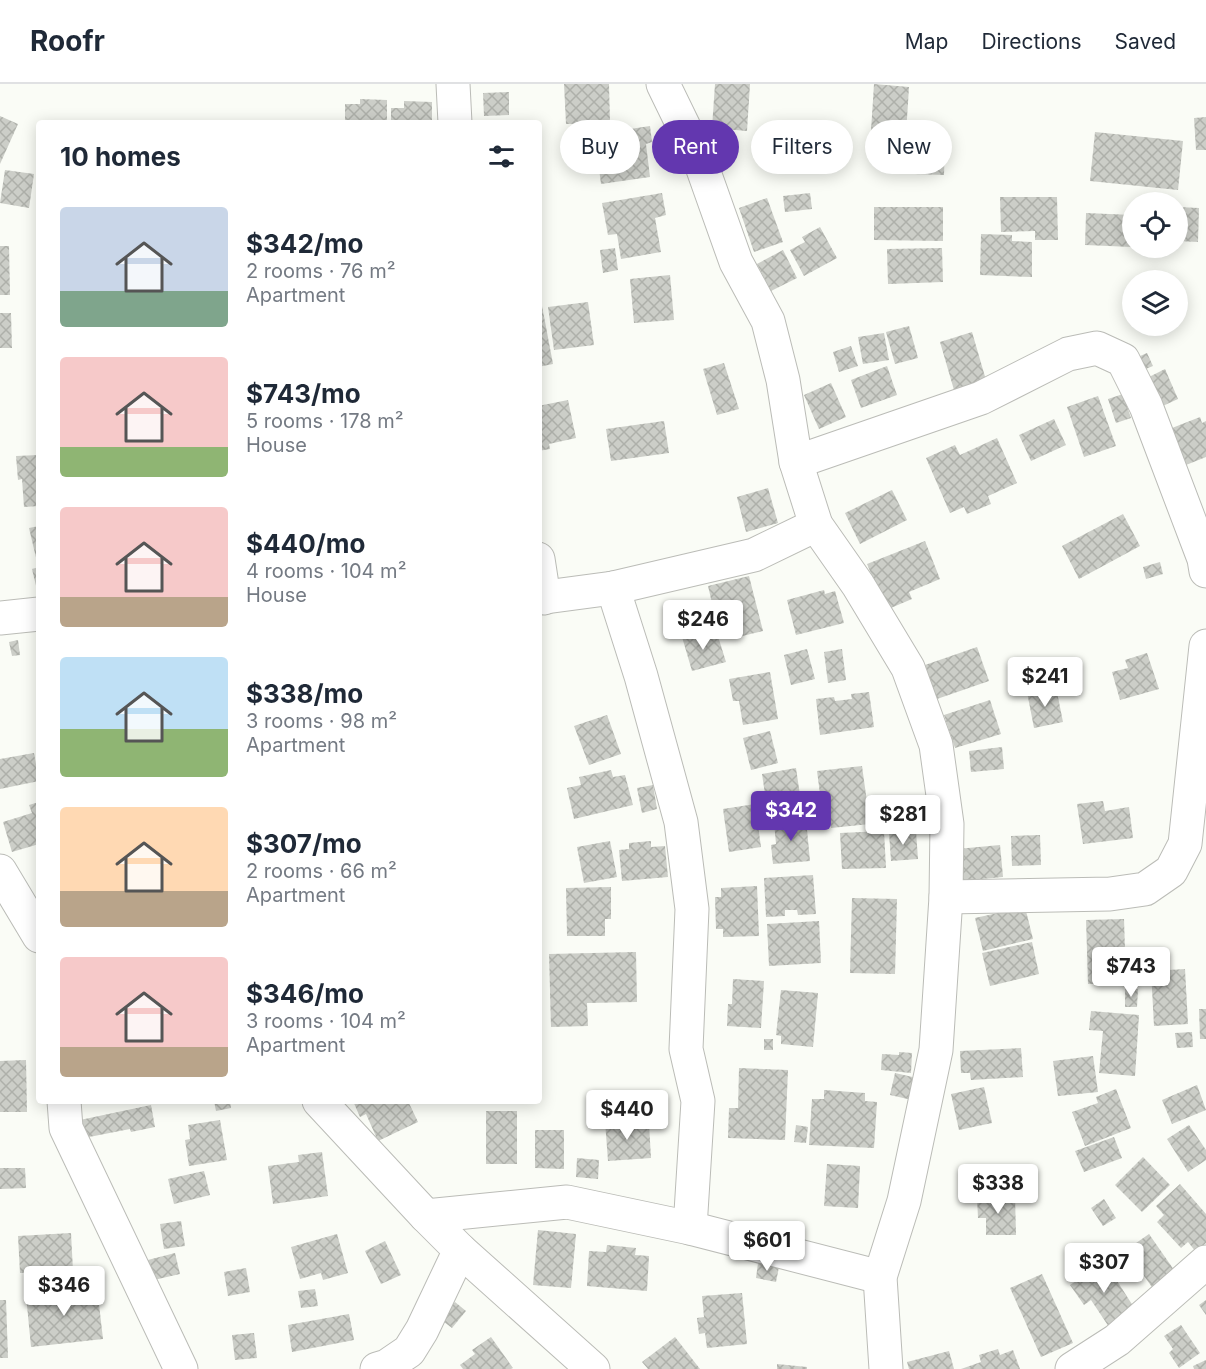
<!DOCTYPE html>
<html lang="en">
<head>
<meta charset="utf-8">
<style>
  :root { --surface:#fff; --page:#f2f2f3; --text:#1f2937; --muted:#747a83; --line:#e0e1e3; --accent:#6337af }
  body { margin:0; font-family:Inter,sans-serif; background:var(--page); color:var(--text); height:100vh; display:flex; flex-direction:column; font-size:22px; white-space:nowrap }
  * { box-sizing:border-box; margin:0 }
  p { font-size:20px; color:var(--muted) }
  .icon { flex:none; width:33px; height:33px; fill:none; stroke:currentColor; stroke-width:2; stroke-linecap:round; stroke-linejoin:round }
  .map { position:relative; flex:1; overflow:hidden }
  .panel { position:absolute; left:36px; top:36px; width:506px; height:984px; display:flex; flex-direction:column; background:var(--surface); border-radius:6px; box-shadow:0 3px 15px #0003 }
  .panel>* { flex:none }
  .banner { position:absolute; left:560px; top:36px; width:556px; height:54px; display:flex; gap:12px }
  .controls { position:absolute; left:1122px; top:108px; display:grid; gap:12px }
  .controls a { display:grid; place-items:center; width:66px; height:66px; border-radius:50%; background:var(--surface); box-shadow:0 3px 15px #0003; font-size:30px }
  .price { position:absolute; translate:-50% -51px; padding:0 14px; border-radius:6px; background:#fff; color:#222; font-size:20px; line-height:39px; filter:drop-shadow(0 2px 3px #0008) }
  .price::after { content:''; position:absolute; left:50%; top:36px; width:18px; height:14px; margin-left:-9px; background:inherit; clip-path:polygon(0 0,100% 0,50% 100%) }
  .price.active { background:var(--accent); color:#fff }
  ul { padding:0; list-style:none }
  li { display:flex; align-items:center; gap:18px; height:150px; padding:0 24px }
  li span { display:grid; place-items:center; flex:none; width:168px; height:120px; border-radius:6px; color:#555 }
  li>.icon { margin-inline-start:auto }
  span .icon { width:72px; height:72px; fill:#fffc; stroke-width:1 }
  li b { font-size:26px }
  h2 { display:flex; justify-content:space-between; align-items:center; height:72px; padding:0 24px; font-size:26px }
  .tag { padding:0 21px; border-radius:27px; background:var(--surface); box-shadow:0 3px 15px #0003; font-size:21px; line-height:54px }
  .tag.active { background:var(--accent); color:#fff }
  header { display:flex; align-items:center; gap:36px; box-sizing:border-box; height:84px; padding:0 30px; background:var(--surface); border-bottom:2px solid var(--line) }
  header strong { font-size:28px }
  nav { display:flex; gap:33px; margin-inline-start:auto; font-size:21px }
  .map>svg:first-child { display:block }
  .building { fill:url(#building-cross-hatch) }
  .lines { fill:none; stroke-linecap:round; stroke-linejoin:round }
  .minor-casing { stroke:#bbbcb7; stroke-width:35 }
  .minor { stroke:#fff; stroke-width:33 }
</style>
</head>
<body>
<header>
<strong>Roofr</strong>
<nav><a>Map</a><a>Directions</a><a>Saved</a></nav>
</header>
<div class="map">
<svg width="1206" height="1285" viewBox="0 0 1206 1285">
  <defs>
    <pattern id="building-cross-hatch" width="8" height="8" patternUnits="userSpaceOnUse" patternTransform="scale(1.5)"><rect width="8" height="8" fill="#cccec8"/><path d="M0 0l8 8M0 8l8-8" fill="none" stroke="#aeb0aa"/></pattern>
  </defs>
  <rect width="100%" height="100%" fill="#fafcf6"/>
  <g class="building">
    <path d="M564,0H609L610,39L566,40Z"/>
    <path d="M715,0H750L747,47L712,44Z"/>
    <path d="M874,0L909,3L906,50L871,47Z"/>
    <path d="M509,8V31L484,32L483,9Z"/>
    <path d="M360,15L387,16V39H345V20H360Z"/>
    <path d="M404,17L432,18V39H391V24H404Z"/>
    <path d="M0,32L18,40L0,80Z"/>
    <path d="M1206,33V66H1196L1194,34Z"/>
    <path d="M793,38L843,44L839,76L789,70Z"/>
    <path d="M650,42L652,58L646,60L650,93L601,100L599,85H603L597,50Z"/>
    <path d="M1095,48L1183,57L1178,106L1090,97Z"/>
    <path d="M886,56L945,58L944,91L885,89Z"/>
    <path d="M5,86L34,90L29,124L0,119Z"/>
    <path d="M662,109L666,131L655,134L661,168L621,175L617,150L608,151L602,119Z"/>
    <path d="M810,109L812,125L785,128L783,112Z"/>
    <path d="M1000,113H1057L1058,156H1035V147L1001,148Z"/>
    <path d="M767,114L783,158L754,168L739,124Z"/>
    <path d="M874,123H943V157L874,156Z"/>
    <path d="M1178,123L1199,124L1198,158L1178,157Z"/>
    <path d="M1086,129L1132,131V163L1085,161Z"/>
    <path d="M820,143L837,174L804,192L790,166L805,158L802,153Z"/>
    <path d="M981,150L1012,151V157L1032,158V193L980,191Z"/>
    <path d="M0,162H9L10,211H0Z"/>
    <path d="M615,164L618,186L603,189L600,166Z"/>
    <path d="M942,164L943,198L888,200L887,165Z"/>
    <path d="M783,166L797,194L771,207L757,180Z"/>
    <path d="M670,191L674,236L634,239L630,195Z"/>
    <path d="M588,218L594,261L554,266L548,223Z"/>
    <path d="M542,222L553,280L538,283V223Z"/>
    <path d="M0,229H11L12,264H0Z"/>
    <path d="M909,242L918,274L895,280L886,248Z"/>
    <path d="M972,248L986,296L954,306L940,258Z"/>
    <path d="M884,249L889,276L863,280L858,253Z"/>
    <path d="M851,262L858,282L839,288L833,268Z"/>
    <path d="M1147,269L1153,282L1136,289L1131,276Z"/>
    <path d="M724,279L739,325L717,331L703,285Z"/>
    <path d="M887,282L897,311L861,324L851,296Z"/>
    <path d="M1165,285L1178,315L1156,325L1143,296Z"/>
    <path d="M831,299L846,333L819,345L804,311Z"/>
    <path d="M1123,310L1131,334L1116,339L1108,315Z"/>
    <path d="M1098,312L1116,362L1084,373L1067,323Z"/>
    <path d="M568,316L576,354L549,360L550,365L538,367V322Z"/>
    <path d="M1200,333L1202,339L1206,337V373L1181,383L1167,346Z"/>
    <path d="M1054,335L1066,361L1031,377L1019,351Z"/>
    <path d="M664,337L669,369L611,377L606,345Z"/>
    <path d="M997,354L1017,399L988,412L991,420L967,430L964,423L950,429L926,374L955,361L960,371Z"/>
    <path d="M39,371V422L24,423L22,395L18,396L16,372Z"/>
    <path d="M768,404L778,439L746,448L737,413Z"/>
    <path d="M892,406L907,436L860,460L845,429Z"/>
    <path d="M1123,430L1140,462L1079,495L1062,462Z"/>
    <path d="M39,442V482H38L29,444Z"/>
    <path d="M925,457L940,495L909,508L912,515L886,526L867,480Z"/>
    <path d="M1160,478L1163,490L1146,495L1143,483Z"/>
    <path d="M39,483V505L37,506L32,485Z"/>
    <path d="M749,492L763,547L730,555L723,530L715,532L708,502Z"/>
    <path d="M824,506L825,510L835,507L844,539L796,551L787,516Z"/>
    <path d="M703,547L704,553L717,549L726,578L692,587L682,553Z"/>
    <path d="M18,556L20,571L12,572L9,558Z"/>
    <path d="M977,563L989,597L937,615L925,581Z"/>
    <path d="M807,565L815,595L791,601L784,571Z"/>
    <path d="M842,565L846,596L828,599L824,568Z"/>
    <path d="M1147,569L1159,605L1120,616L1112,588L1128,584L1125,576Z"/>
    <path d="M770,588L778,635L743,641L739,617H733L729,595Z"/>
    <path d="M1047,604L1048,610L1057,608L1063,638L1034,644L1027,608Z"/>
    <path d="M869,608L874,643L820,651L816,615L834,613L835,617L852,615L851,610Z"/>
    <path d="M990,616L1001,650L955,664L944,631Z"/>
    <path d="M607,631L621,670L589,681L574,642Z"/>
    <path d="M770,647L778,679L751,686L743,654Z"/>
    <path d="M1002,663L1004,685L971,688L969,667Z"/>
    <path d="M34,669L39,697L0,705V675Z"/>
    <path d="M862,682L870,740L831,744L826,709L820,710L817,687Z"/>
    <path d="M796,684L802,725L768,730L762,690Z"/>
    <path d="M611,686L613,693L625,691L633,721L574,735L567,704L581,701L579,693Z"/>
    <path d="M653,701L657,725L642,729L637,704Z"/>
    <path d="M1103,717L1105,727L1129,723L1133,754L1083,760L1077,720Z"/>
    <path d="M39,718V760L12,768L3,738L32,729L29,721Z"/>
    <path d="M755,720L761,763L729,768L723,725Z"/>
    <path d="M806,735L810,777L773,780L771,761L776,760L774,738Z"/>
    <path d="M884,747L886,784L842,785L840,749Z"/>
    <path d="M916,747L918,775L891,777L889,749Z"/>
    <path d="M1040,751L1041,781L1012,782L1011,752Z"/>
    <path d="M610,757L617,793L584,799L577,763Z"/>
    <path d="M651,757V763L665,762L668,793L622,797L619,766L629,765V759Z"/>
    <path d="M1000,761L1003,793L960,797L957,765Z"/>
    <path d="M813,791L816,830L798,831L797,826H785V832L766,833L764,794Z"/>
    <path d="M757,802L759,852L723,853V845H716L715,813H721V804Z"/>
    <path d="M611,803V835H605V852H567L566,804Z"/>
    <path d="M852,814L897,815L895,890L850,889Z"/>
    <path d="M1025,823L1033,855L983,867L975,834Z"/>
    <path d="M1124,835L1126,898L1088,900L1086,836Z"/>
    <path d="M819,837L821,879L769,882L767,840Z"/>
    <path d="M1032,858L1039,890L990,902L982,869Z"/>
    <path d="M636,868L637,918L587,919L588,942L551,943L549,870Z"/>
    <path d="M1185,885L1188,940L1154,942L1151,887Z"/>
    <path d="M733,895L764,897L761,944L727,942L728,920H732Z"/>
    <path d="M1125,905H1138L1137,923H1125Z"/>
    <path d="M781,906L818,909L813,963L781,960V952L776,951Z"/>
    <path d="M1199,925H1206V955H1200Z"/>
    <path d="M1091,927L1139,931L1135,992L1099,989L1103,947L1089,946Z"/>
    <path d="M1192,948L1193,963L1177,964L1175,949Z"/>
    <rect x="764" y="955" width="9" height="11"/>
    <path d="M1021,964L1023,993L971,996L970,989H961L960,967Z"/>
    <path d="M899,968L912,969L911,989L881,986L882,970L899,971Z"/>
    <path d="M1093,972L1098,1008L1058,1012L1053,977Z"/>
    <path d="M26,976L27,1028H0V977Z"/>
    <path d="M739,984L788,986L785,1056L728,1054L729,1024H738Z"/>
    <path d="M895,989L917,994L912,1016L890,1011Z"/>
    <path d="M1197,1001L1206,1026L1172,1040L1162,1016Z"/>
    <path d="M984,1003L992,1039L959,1046L951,1010Z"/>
    <path d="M1116,1005L1131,1044L1085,1062L1072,1028L1098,1019L1096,1013Z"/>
    <path d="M824,1006L865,1009V1017L877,1018L874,1064L809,1061L812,1015H824Z"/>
    <path d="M214,1017H230L231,1024L216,1027Z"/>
    <path d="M353,1017H408L418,1038L378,1057L366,1030L360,1033Z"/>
    <path d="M151,1021L155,1043L131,1048L130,1045L84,1054L80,1036Z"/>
    <rect x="486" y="1027" width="31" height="53"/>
    <path d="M631,1035L632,1041L649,1040L651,1074L608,1077L605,1037Z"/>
    <path d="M220,1036L227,1076L189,1082L185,1056L190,1055L188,1041Z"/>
    <path d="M796,1041L808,1043L806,1059L794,1058Z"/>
    <path d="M1189,1041L1206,1066V1076L1188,1088L1167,1055Z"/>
    <path d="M535,1046H564V1085L535,1084Z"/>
    <path d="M1114,1053L1122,1074L1084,1088L1075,1067Z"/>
    <path d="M322,1068L328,1112L273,1120L268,1082L299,1078L298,1071Z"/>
    <path d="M1143,1073L1170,1101L1142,1128L1115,1101Z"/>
    <path d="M577,1074L599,1076L598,1095L576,1093Z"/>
    <path d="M827,1080L860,1082L858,1124L824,1122Z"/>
    <path d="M0,1084H25L26,1104L0,1105Z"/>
    <path d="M204,1087L210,1111L174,1120L168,1095Z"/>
    <path d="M1180,1100L1206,1130V1159L1196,1168L1188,1158L1181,1164L1157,1138L1164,1131L1156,1122Z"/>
    <path d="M1015,1112L1016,1151H986V1134H978L977,1113Z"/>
    <path d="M1104,1115L1116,1134L1103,1142L1091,1124Z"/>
    <path d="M181,1137L185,1162L164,1165L160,1140Z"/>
    <path d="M538,1146L576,1150L571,1204L533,1201Z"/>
    <path d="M71,1149L73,1187L20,1189L18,1152Z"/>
    <path d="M337,1150L348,1189L323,1196L321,1189L300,1195L291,1163Z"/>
    <path d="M1149,1150L1179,1193L1156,1209L1126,1166Z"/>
    <path d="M385,1157L401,1191L381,1200L365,1167Z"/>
    <path d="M607,1161L636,1164L635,1171L649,1172L647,1207L587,1202L589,1167L606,1168Z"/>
    <path d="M175,1169L180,1190L145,1198L140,1178Z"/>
    <path d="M1105,1178L1135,1225L1109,1243L1091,1216L1084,1221L1070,1201Z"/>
    <path d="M758,1179L779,1183L776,1198L756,1194Z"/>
    <path d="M246,1184L250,1208L228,1212L224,1188Z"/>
    <path d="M1042,1190L1073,1259L1041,1273L1010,1204Z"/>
    <path d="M97,1203L103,1255L31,1263L26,1211Z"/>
    <path d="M315,1205L318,1222L301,1224L298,1207Z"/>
    <path d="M742,1209L747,1260L707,1264L705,1249L699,1250L697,1234L704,1233L702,1212Z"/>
    <path d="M0,1216H6L8,1274H0Z"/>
    <path d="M1206,1216V1231L1199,1221Z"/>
    <path d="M455,1218L466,1227L452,1244L440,1235Z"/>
    <path d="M349,1230L354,1256L292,1268L288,1241Z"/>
    <path d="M1181,1241L1200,1269L1179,1284L1169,1269L1173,1265L1164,1252Z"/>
    <path d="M254,1249L257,1274L235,1276L232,1251Z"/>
    <path d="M491,1253L513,1284L511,1285H463L460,1281L475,1270L472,1266Z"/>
    <path d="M675,1253L700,1285H648L642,1278Z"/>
    <path d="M998,1265L1000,1271L1013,1266L1020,1285H961L981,1278L979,1271Z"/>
    <path d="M949,1267L954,1285H909L907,1278Z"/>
    <path d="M1206,1276V1285H1194L1193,1282Z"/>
    <path d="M777,1280L807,1283V1285H777Z"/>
  </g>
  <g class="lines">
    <g class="minor-casing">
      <g id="minor">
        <path d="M453,0L455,39"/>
        <path d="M663,0L699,74L736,178L768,237L783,296L796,378L816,441L858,501L908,584L936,661L947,740L946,813L936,966L904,1117L880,1193L886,1285"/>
        <path d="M796,378L981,314L1068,270L1097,264L1123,276L1146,322L1204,475L1206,487"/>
        <path d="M538,475L544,514"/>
        <path d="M613,504L641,592L681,738L692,825L686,965L698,1017L690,1144"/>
        <path d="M538,514L613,504L754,471L816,441"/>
        <path d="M0,534L39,530"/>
        <path d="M0,787L39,852"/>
        <path d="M946,813L1110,810L1145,805L1171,787L1185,760L1206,562"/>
        <path d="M64,1017L66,1044L181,1285"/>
        <path d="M319,1017L426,1132L460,1166L593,1285"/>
        <path d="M426,1132L567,1118L690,1144L880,1193"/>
        <path d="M377,1285L387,1282L409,1267L422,1246L460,1166"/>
        <path d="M1072,1285L1117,1256L1206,1178"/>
      </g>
    </g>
    <use href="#minor" class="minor"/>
  </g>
</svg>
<div class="controls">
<a><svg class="icon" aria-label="locate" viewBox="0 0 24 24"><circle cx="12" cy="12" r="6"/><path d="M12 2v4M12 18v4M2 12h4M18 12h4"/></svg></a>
<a><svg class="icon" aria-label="layers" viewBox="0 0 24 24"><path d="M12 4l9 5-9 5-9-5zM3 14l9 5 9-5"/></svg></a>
</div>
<b class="price" style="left:703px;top:567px">$246</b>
<b class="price" style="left:1045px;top:624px">$241</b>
<b class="price active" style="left:791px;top:758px">$342</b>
<b class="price" style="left:903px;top:762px">$281</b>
<b class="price" style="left:1131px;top:914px">$743</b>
<b class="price" style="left:627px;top:1057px">$440</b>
<b class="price" style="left:998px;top:1131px">$338</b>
<b class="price" style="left:767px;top:1188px">$601</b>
<b class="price" style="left:1104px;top:1210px">$307</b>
<b class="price" style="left:64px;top:1233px">$346</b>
<div class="banner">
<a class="tag">Buy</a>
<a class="tag active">Rent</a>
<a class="tag">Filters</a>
<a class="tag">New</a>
</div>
<section class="panel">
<h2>10 homes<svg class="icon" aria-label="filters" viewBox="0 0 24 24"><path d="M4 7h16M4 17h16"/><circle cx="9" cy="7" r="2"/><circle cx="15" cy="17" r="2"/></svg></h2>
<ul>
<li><span style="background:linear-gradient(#c9d6e8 70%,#7fa58c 0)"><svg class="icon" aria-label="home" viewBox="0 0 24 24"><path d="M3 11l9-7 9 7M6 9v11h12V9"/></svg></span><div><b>$342/mo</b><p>2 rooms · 76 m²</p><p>Apartment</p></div></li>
<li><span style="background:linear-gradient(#f6c9c9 75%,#8fb573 0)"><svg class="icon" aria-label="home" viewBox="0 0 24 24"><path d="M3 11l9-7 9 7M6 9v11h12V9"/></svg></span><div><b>$743/mo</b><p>5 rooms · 178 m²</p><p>House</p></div></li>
<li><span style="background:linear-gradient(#f6c9c9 75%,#b9a48a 0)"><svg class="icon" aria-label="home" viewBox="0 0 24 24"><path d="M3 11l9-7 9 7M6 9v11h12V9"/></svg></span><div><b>$440/mo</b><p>4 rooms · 104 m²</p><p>House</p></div></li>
<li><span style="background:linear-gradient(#bfe0f5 60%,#8fb573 0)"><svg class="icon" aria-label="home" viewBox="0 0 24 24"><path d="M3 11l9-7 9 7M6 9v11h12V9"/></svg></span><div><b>$338/mo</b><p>3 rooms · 98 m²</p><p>Apartment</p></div></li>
<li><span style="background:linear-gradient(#ffd9b3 70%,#b9a48a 0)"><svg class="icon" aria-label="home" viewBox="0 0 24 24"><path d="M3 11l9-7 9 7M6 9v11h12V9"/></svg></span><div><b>$307/mo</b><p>2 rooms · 66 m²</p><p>Apartment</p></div></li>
<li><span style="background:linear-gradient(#f6c9c9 75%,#b9a48a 0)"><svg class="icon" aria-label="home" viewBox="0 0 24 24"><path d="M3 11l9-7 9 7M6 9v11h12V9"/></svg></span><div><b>$346/mo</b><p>3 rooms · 104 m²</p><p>Apartment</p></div></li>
</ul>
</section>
</div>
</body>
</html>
